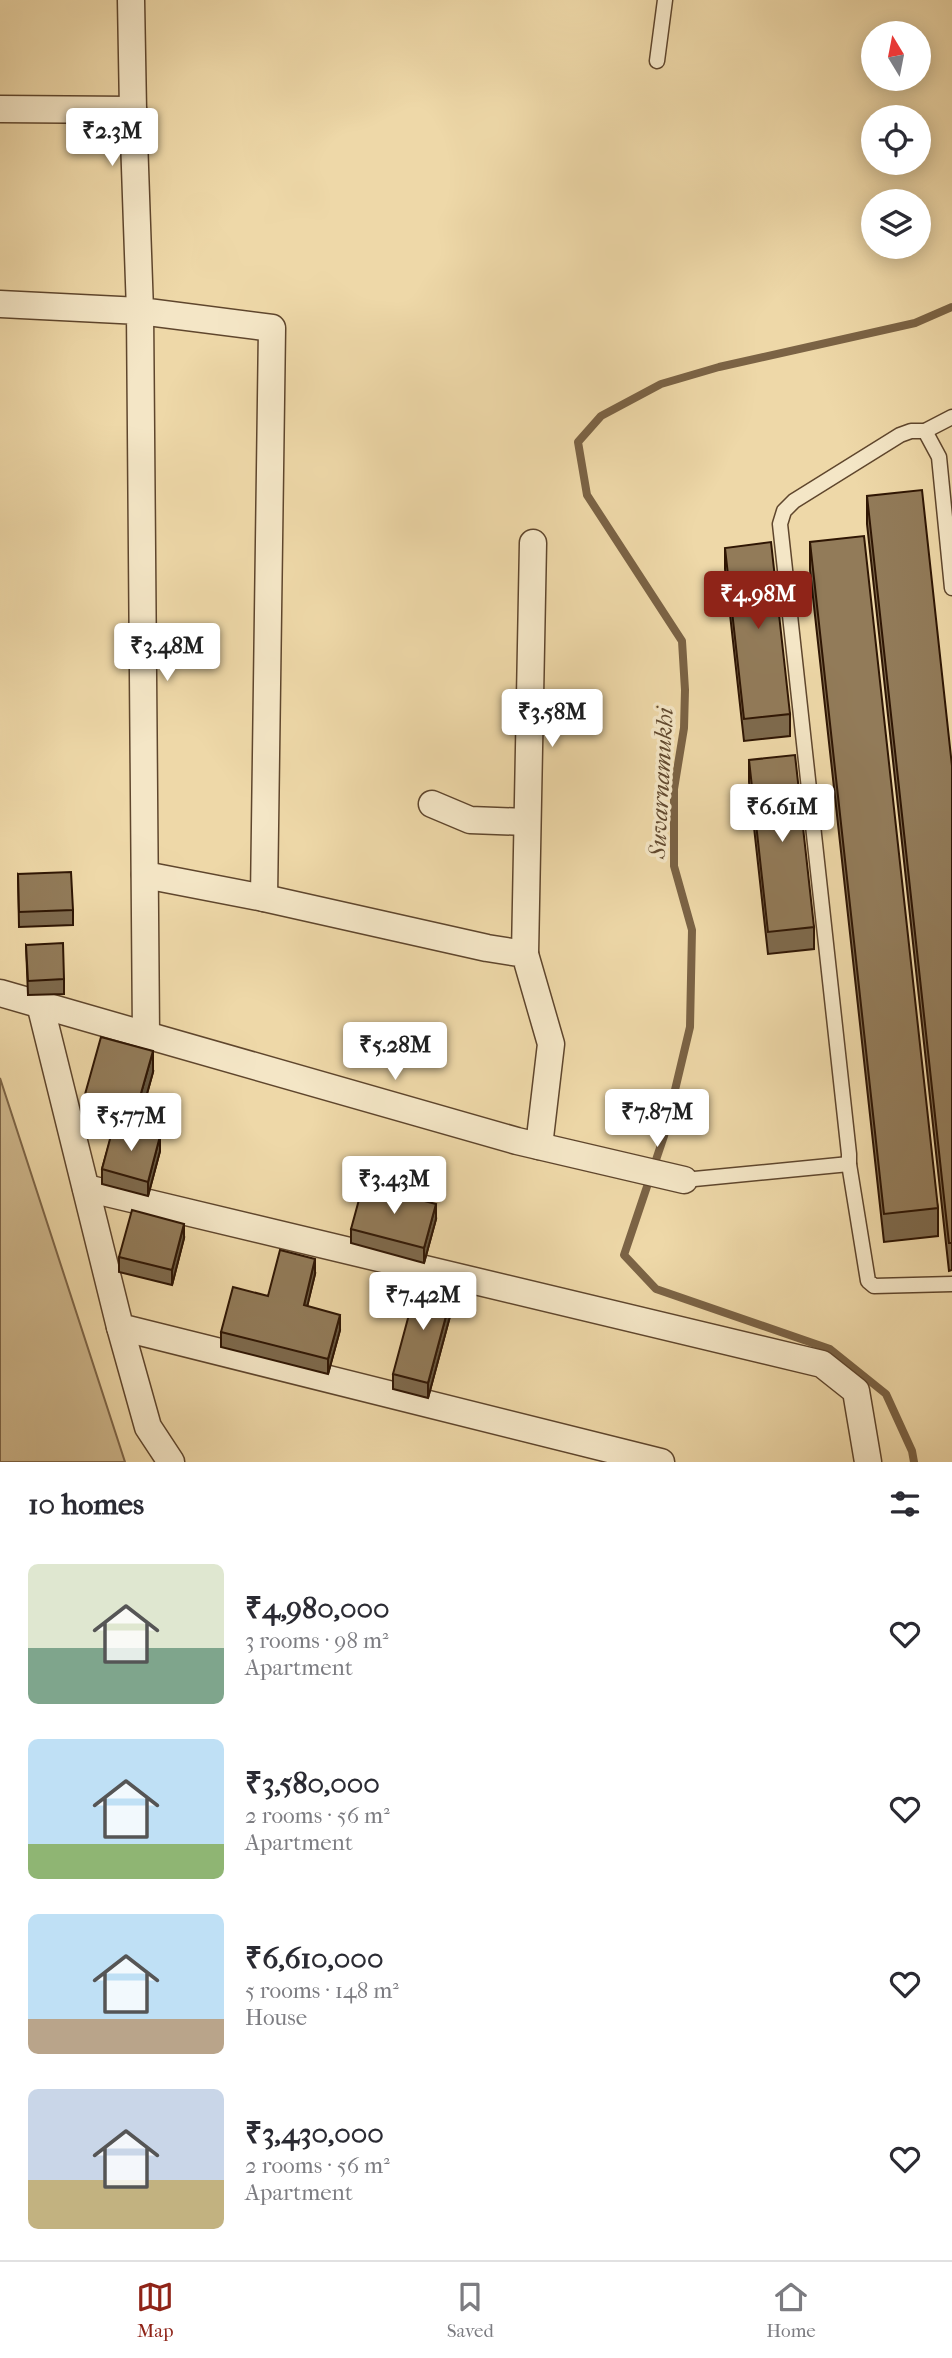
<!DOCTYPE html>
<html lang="en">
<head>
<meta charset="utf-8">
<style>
  :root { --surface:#fff; --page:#f7f7f7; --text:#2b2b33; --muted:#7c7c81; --line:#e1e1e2; --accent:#8f2418 }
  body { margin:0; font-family:"IM FELL French Canon",serif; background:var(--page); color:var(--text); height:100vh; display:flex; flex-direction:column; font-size:26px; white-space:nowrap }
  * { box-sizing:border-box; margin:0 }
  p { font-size:23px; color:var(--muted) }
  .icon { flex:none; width:38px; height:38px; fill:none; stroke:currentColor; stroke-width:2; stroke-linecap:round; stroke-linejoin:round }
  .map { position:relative; height:1462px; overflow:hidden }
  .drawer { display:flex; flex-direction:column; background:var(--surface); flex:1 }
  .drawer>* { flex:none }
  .needle { width:46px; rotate:350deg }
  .controls { position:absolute; left:861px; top:21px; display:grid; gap:14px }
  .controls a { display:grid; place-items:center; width:70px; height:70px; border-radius:50%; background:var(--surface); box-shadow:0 4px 18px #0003; font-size:35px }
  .price { position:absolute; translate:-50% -60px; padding:0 16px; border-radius:7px; background:#fff; color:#222; font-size:23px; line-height:46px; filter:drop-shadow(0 2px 4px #0008) }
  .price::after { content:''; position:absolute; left:50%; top:42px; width:21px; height:16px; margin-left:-10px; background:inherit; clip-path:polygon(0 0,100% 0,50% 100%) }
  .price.current { background:var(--accent); color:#fff }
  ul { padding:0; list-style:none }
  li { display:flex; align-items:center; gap:21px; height:175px; padding:0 28px }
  li span { display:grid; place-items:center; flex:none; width:196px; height:140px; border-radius:10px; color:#555 }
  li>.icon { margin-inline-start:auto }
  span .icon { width:84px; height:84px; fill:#fffc; stroke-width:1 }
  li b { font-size:30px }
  h2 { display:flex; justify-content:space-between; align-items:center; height:84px; padding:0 28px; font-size:30px }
  .menu { display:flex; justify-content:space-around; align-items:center; height:98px; border-top:2px solid var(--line); background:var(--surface); font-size:19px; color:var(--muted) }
  .menu a { display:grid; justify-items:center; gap:4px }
  .menu .current { color:var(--accent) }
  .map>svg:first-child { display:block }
  .green { fill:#ceb78c; stroke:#7e6648; stroke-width:2 }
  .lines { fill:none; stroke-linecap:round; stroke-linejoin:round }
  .stream { stroke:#7b6345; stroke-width:8 }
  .service-casing { stroke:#5f462d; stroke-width:17 }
  .minor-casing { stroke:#5f462d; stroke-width:29 }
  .service { stroke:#f4e6c6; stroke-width:14 }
  .minor { stroke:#f4e6c6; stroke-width:26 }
  .wall { fill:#7e6a4d; stroke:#2f1604; stroke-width:2 }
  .shaded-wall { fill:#66563e; stroke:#2f1604; stroke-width:2 }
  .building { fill:#927b59; stroke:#2f1604; stroke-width:2 }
  .labels { text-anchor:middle; stroke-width:7; stroke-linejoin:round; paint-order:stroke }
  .water-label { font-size:24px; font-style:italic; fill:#61492f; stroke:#f4e6c6 }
</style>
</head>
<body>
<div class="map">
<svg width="952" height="1462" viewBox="0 0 952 1462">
  <rect width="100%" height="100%" fill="#eed8a8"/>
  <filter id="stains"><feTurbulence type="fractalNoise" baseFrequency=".00286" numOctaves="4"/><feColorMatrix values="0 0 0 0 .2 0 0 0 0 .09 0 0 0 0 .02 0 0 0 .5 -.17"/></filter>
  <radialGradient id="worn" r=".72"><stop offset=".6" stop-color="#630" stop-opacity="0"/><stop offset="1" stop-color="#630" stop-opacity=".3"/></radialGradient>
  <path class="green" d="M0,1078L125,1462H0Z"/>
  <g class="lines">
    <path class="stream" d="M914,1462L912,1451L886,1394L830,1349L656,1289L624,1255L664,1136L690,1027L692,930L674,866V789L684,728L685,690L682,641L587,495L578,442L601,416L661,384L719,367L915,323L952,307"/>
    <g class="service-casing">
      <g id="service">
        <path d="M657,61L665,0"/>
        <path d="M952,417L925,431H911L900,435L794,501L784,511L780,524L849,1154V1164L868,1281L874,1286L952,1284"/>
        <path d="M925,431L939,457L952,588"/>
        <path d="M684,1180L849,1164"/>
      </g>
    </g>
    <g class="minor-casing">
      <g id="minor">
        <path d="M131,0L133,110"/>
        <path d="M0,109L133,110L140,311L272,328L264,898"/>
        <path d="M0,304L140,311L146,1035L0,993"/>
        <path d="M432,804L470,820L527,822"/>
        <path d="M145,875L264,898L487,948L525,954L551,1044L539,1146"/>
        <path d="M525,954L533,543"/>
        <path d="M40,1004L120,1327L661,1462"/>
        <path d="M146,1035L517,1141L684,1180"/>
        <path d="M86,1188L822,1364L856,1391L868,1462"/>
        <path d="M120,1327L148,1427L171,1462"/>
      </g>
    </g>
    <use href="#service" class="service"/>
    <use href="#minor" class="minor"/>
  </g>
  <g class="wall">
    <path d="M867,496L952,766V1270L949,1271L867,524Z"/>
    <path d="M810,542L938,1208V1236L884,1242L810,570Z"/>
    <path d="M725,548L790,714V736L744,741L725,569Z"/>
    <path d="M749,760L814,927V949L768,954L749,782Z"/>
    <path d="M18,874L73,910V925L19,927Z"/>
    <path d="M26,945L64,979V994L28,995Z"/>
    <path d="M153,1072L137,1130L160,1151L148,1196L102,1184V1169L112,1134L82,1126V1105Z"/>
    <path d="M436,1219L424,1263L351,1243V1229Z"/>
    <path d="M184,1238L172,1285L119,1272V1257Z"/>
    <path d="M315,1274L307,1306L340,1330L328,1374L221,1347V1332L268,1296Z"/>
    <path d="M453,1305L428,1398L393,1389V1374Z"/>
  </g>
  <g class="shaded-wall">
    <path d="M153,1051V1072L134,1140V1118Z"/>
    <path d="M160,1136V1151L148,1196V1182Z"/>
    <path d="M436,1204V1219L424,1263V1248Z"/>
    <path d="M184,1224V1238L172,1285V1270Z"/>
    <path d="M315,1259V1274L304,1320V1305Z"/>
    <path d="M453,1290V1305L428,1398V1383Z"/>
    <path d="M340,1315V1330L328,1374V1359Z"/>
  </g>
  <g class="building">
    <path d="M922,490L952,766V1243H949L867,496Z"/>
    <path d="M864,536L938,1208L884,1214L810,542Z"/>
    <path d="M771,542L790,714L744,719L725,548Z"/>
    <path d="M795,755L814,927L768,932L749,760Z"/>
    <path d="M71,872L73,910L19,912L18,874Z"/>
    <path d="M63,943L64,979L28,981L26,945Z"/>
    <path d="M101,1037L153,1051L134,1118L82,1105Z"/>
    <path d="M114,1124L160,1136L148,1182L102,1169Z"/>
    <path d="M363,1185L436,1204L424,1248L351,1229Z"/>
    <path d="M132,1210L184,1224L172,1270L119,1257Z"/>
    <path d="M280,1250L315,1259L304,1305L340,1315L328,1359L221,1332L233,1287L268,1296Z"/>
    <path d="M418,1281L453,1290L428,1383L393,1374Z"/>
  </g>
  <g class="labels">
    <g class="water-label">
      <text transform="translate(661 783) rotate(-87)" y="8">Suvarnamukhi</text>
    </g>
  </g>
  <rect width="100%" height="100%" filter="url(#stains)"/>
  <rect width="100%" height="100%" fill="url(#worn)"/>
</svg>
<div class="controls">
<a><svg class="needle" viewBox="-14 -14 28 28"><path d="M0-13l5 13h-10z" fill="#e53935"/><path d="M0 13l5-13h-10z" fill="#7c7c81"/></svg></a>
<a><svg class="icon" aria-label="locate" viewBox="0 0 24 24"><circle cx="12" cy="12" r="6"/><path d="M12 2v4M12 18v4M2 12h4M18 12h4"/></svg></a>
<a><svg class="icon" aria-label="layers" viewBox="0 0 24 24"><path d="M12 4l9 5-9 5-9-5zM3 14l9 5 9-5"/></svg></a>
</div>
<b class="price" style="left:112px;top:168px">₹2.3M</b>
<b class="price current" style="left:758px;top:631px">₹4.98M</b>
<b class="price" style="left:167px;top:683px">₹3.48M</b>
<b class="price" style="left:552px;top:749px">₹3.58M</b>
<b class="price" style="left:782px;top:844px">₹6.61M</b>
<b class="price" style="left:395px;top:1082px">₹5.28M</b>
<b class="price" style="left:657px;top:1149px">₹7.87M</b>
<b class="price" style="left:131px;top:1153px">₹5.77M</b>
<b class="price" style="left:394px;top:1216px">₹3.43M</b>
<b class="price" style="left:423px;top:1332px">₹7.42M</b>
</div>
<section class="drawer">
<h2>10 homes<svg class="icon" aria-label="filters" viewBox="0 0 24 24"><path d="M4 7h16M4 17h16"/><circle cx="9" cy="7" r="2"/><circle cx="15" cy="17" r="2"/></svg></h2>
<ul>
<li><span style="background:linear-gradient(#dfe7d0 60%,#7fa58c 0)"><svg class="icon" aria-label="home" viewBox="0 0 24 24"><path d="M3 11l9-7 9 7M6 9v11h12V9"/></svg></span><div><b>₹4,980,000</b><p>3 rooms · 98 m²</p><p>Apartment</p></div><svg class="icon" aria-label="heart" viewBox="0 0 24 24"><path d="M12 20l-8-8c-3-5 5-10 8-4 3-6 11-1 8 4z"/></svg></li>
<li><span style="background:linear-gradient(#bfe0f5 75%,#8fb573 0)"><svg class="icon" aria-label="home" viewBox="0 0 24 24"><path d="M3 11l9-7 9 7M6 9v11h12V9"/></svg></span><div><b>₹3,580,000</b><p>2 rooms · 56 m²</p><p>Apartment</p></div><svg class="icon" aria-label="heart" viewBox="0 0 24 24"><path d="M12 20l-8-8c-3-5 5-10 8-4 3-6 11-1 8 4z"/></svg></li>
<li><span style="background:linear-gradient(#bfe0f5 75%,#b9a48a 0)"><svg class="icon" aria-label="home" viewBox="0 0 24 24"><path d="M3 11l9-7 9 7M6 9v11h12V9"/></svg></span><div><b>₹6,610,000</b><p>5 rooms · 148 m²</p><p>House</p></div><svg class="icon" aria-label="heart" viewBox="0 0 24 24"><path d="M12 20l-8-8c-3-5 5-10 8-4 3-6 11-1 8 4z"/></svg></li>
<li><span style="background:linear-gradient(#c9d6e8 65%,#c2b280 0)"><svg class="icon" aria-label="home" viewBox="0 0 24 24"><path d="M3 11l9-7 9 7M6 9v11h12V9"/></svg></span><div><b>₹3,430,000</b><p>2 rooms · 56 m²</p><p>Apartment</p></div><svg class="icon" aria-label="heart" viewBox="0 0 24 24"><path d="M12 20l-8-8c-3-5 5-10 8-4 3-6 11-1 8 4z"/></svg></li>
</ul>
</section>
<nav class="menu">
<a class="current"><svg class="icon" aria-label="map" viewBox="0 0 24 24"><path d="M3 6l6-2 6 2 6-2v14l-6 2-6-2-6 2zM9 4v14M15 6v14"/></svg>Map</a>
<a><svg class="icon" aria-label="saved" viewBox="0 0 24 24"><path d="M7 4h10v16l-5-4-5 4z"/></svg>Saved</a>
<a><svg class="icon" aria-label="home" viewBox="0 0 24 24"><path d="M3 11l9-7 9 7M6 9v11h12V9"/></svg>Home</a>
</nav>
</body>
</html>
